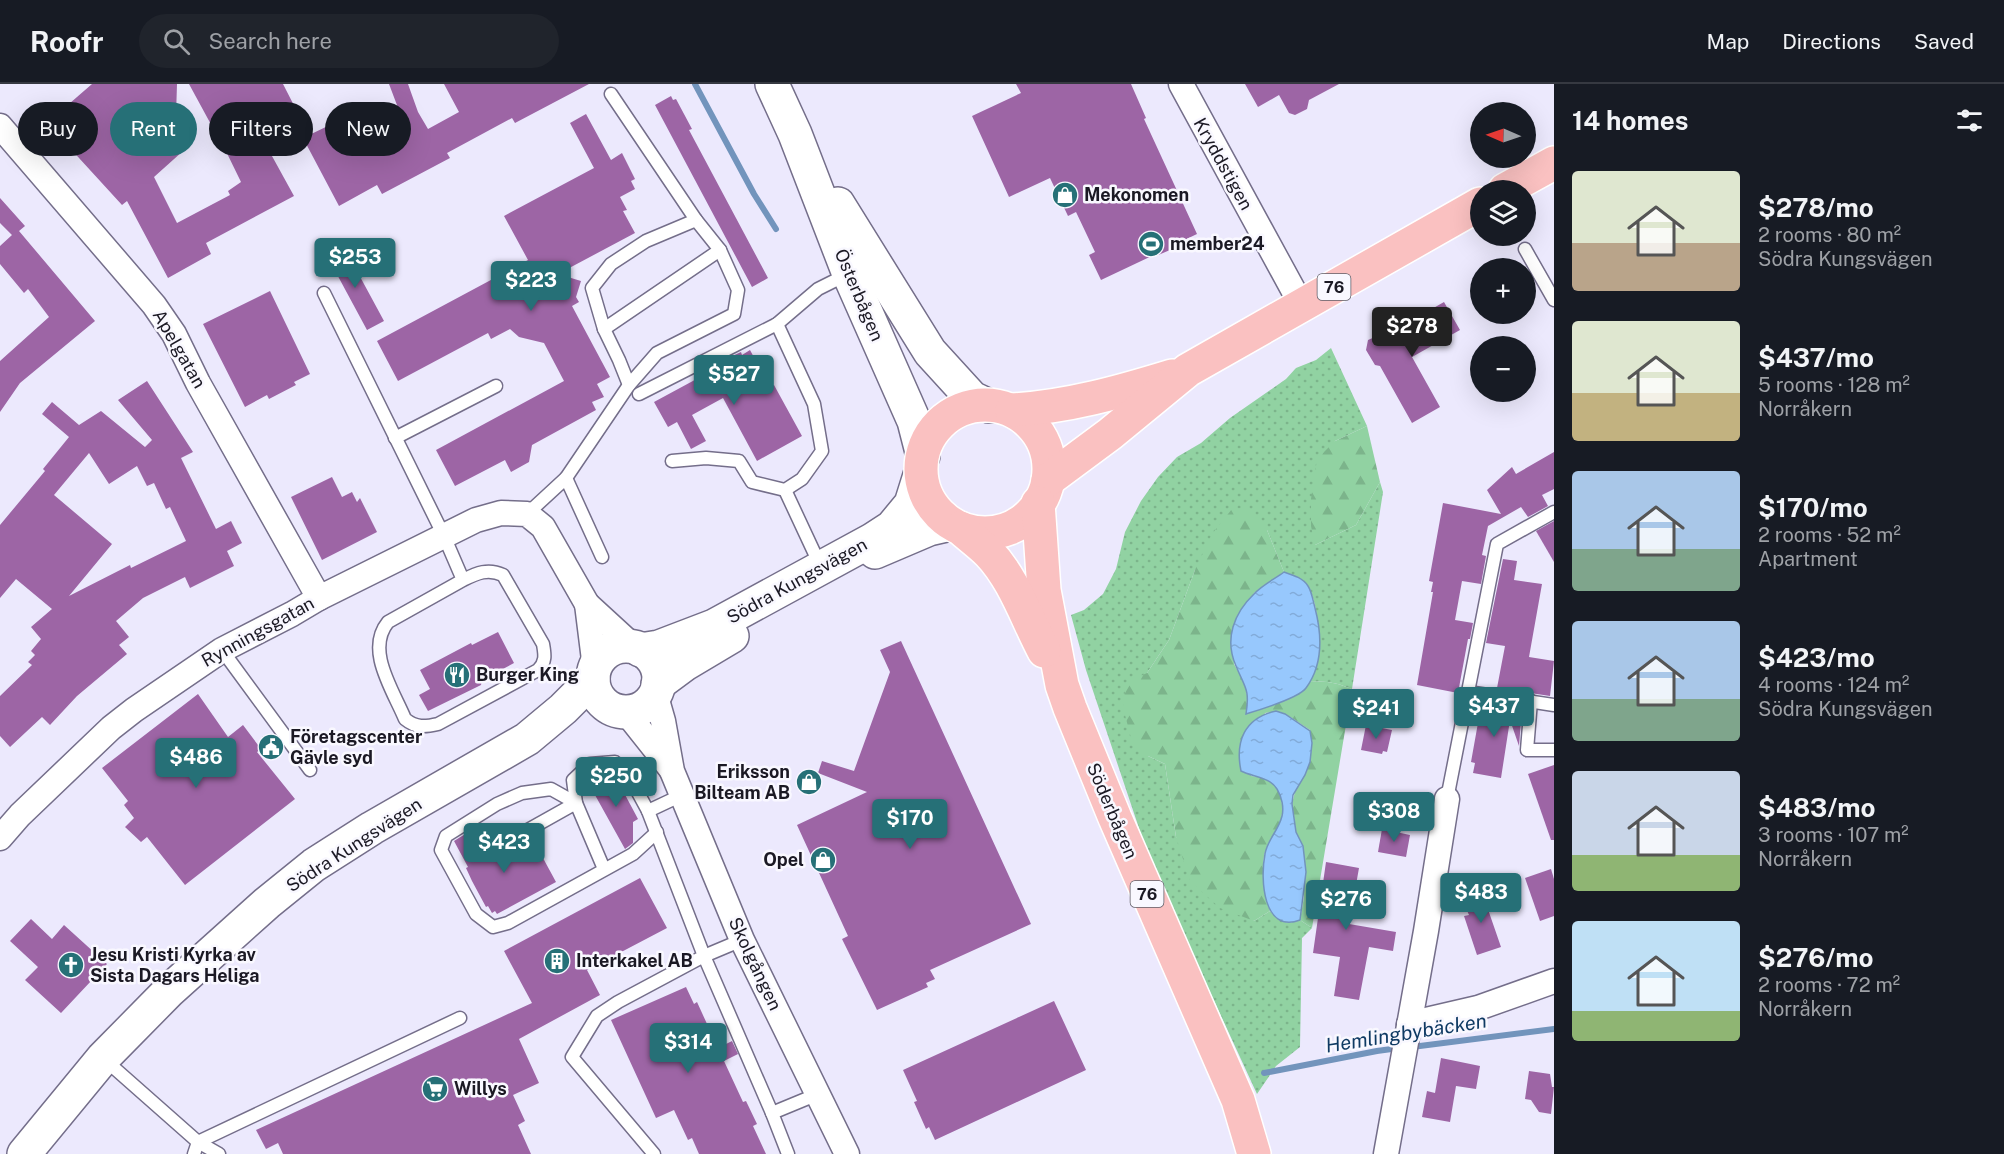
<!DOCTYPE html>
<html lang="en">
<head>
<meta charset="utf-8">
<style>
  :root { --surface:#171b24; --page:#20242c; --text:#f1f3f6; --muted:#9ea1a6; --line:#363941; --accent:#267077 }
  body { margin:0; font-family:"Public Sans",sans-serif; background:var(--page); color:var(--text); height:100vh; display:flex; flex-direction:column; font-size:22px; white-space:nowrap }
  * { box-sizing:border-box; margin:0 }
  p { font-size:20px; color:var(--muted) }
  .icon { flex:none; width:33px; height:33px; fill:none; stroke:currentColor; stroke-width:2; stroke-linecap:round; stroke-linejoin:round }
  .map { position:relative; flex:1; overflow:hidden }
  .drawer { display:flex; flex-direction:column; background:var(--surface); width:450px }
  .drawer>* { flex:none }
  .banner { position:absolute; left:18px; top:18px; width:570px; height:54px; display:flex; gap:12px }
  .needle { width:39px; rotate:272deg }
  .controls { position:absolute; left:1470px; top:18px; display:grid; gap:12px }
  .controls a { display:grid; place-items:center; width:66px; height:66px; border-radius:50%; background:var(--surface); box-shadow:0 6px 24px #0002; font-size:30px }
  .price { position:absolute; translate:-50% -51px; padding:0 14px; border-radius:6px; background:var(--accent); color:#fff; font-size:20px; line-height:39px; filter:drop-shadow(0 2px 3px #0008) }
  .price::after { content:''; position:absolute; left:50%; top:36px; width:18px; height:14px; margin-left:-9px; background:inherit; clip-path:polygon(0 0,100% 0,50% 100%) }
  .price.selected { background:#222; color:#fff }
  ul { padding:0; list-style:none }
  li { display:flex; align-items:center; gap:18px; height:150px; padding:0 18px }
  li span { display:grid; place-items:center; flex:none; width:168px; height:120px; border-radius:6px; color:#555 }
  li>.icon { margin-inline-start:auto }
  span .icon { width:72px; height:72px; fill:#fffc; stroke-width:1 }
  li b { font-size:26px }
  h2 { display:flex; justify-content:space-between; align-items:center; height:72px; padding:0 18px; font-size:26px }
  .pill { padding:0 21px; border-radius:27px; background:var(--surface); box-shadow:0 6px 24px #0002; font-size:21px; line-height:54px }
  .pill.selected { background:var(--accent); color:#fff }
  header { display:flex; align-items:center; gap:36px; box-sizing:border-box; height:84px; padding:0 30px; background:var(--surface); border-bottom:2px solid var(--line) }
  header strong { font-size:28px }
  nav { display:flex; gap:33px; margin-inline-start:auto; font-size:21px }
  .search { width:420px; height:54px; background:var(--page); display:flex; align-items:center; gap:15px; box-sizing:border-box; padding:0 21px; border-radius:33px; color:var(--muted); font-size:22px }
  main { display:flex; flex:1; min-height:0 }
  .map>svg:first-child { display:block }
  .grass { fill:url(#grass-dots) }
  .forest { fill:url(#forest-firs) }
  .water { fill:url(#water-ripples); stroke:#7294bc; stroke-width:1.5 }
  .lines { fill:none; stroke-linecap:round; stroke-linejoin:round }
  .stream { stroke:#7294bc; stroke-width:6 }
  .building { fill:#9d65a5; fill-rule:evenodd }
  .lane-casing { stroke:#746e8a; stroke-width:15 }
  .street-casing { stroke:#746e8a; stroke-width:27 }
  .secondary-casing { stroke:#746e8a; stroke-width:36 }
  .primary-casing { stroke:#fff; stroke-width:36 }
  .lane { stroke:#fff; stroke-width:12 }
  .street { stroke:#fff; stroke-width:24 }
  .secondary { stroke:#fff; stroke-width:33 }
  .primary { stroke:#fac1c1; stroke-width:33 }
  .labels { text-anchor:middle; stroke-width:5; stroke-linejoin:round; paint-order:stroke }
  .shield { fill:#f9f8ff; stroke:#5e5c66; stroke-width:1.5 }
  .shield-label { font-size:16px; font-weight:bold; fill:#1b1924 }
  .street-label { font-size:18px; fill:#1b1924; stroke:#f9f8ff }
  .poi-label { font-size:18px; font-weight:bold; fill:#1b1924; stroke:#f9f8ff; text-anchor:start }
  .water-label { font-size:20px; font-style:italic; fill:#0f3a63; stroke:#f9f8ff }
</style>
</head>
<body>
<header>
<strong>Roofr</strong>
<div class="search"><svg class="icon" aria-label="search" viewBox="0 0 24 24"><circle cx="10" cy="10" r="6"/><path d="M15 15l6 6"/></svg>Search here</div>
<nav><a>Map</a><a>Directions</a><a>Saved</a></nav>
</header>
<main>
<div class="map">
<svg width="1554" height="1070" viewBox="0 0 1554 1070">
  <defs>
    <pattern id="grass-dots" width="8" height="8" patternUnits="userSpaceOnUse" patternTransform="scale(1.5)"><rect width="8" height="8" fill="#91d2a2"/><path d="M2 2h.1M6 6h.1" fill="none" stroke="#7cb48b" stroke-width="1.8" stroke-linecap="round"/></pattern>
    <pattern id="forest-firs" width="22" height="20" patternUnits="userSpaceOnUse" patternTransform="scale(1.5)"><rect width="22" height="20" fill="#91d2a2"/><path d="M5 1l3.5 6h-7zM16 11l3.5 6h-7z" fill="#7cb48b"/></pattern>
    <pattern id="water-ripples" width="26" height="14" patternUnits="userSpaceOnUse" patternTransform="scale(1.5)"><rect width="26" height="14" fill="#97c8fd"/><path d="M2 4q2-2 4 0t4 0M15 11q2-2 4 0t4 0" fill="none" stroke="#82abd9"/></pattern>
  </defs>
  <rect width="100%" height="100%" fill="#ece9fd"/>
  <path class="grass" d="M1331,264L1367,342L1335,357L1315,461L1356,441L1380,398L1383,408L1352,605C1338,599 1325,596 1309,598C1311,594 1314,590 1315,586C1322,567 1319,520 1308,502C1303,494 1293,492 1284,488L1267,446L1195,486L1169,556L1147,589L1148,672L1165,680L1176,753L1254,837L1270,827C1280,838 1286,841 1300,836L1312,844L1302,854L1300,963L1276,982L1257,1010L1151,780L1086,586L1071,531L1084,526L1103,510L1116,485L1125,448L1141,417L1158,393L1177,373L1201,359L1230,334L1286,295L1296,284L1316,276Z"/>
  <g class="forest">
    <path d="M1367,342L1380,398L1356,441L1315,461L1311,442V415L1317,375L1335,357Z"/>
    <path d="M1249,424L1267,446L1284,488L1254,509L1234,580C1245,600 1250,607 1246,630L1282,617L1304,606L1309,598C1325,596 1338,599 1352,605L1312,844L1300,836L1304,813L1303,762L1296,748L1292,720L1310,646C1294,636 1285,625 1265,629L1251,692C1258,693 1267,694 1273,699C1284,709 1284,730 1279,743C1275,752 1266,762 1264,772C1262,790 1265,811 1270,827L1254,837L1220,824L1190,797L1176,753L1165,680L1148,672L1132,658L1123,623L1126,599L1147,589L1169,556L1195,486L1212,450L1232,425Z"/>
  </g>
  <g class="water">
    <path d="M1284,488C1293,491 1303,494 1308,502C1312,508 1313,517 1315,524C1322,551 1323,581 1306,604C1299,614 1259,626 1246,630C1250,605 1245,604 1236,582C1224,555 1234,529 1254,510C1262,501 1275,495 1284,488Z"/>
    <path d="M1276,627L1285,630L1310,647L1312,659L1310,678L1305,691L1293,711L1292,720L1296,748L1303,762L1306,788L1300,836C1263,850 1260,795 1265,770C1267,756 1279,746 1282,732C1284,724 1282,713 1277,705C1270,693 1253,693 1241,687C1235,658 1244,634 1276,627Z"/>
  </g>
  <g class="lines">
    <g class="stream">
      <path d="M695,0L754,110L776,145"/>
      <path d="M1412,963L1554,945"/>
      <path d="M1264,989L1377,967L1399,964"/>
    </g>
  </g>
  <g class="building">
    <path d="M92,0H177L176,32L163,44L183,67L154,93L177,139L230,111L228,107L241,98L221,57H220L189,0H283L305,43L267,63L294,112L206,159L211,170L168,194L127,117L122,121L47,39Z"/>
    <path d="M389,0H408L418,28L428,45L459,28L444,0H589L515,39L512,34L447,69L450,74L382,110L377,101L339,122L303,54L334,39L343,60L373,45L377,51L403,37Z"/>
    <path d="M1016,0H1131L1146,34L1144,35L1197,150L1176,160L1177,163L1156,172V170L1101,196L1089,171L1095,168L1076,128L1068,132L1050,94L1009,113L972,32L1021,9Z"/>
    <path d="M1245,0H1339L1309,16L1307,25L1295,31L1289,29L1279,11L1258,23Z"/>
    <path d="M671,12L673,16L676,15L692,45L689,46L768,194L752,203L655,21Z"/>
    <path d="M586,30L611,76L622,69L635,95L631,97L635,105L620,113L627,126L623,127L635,149L558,190L581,197L576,213L579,218L572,222L610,293L597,300L604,313L592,318L596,326L532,361L529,378L511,388L505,376L455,402L436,366L564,297L544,259L519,253L510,245L491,255L488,249L398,297L377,257L528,176L504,132L594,84L570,39Z"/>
    <path d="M0,114L25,142L19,147L95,237L20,299L0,328V277L49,233L28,205L24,209L0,180V162L12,151L0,139Z"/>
    <path d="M340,162L349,178L351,176L384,237L367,246L326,170Z"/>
    <path d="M270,207L310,290L294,298L296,301L269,315L267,311L245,323L203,240Z"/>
    <path d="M1444,218L1460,246L1412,273L1440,323L1412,339L1380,282L1375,281L1366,266L1368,256L1384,249L1388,250Z"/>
    <path d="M750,266L770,303L774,301L802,352L757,377L723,314L692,331L706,357L691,365L677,338L668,343L654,318L728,278L726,275L741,268L742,271Z"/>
    <path d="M147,297L193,368L181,374L216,445L231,437L242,459L227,467L234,482L190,504L185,493L143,514L116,537L129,553L119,561L127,570L77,612L50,641L42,633L10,663L0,652V612L32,581L28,578L35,571L31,567L41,555L31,543L52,525L16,495L0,514V441L45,387L43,385L69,353L42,330L52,318L79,341L101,327L145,363L152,356L118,316ZM89,369L109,400L137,382L147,402L154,399L166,425L170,423L186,457L131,484L130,481L69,512L112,460L54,411Z"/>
    <path d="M1554,368V405L1542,411L1548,422L1528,433L1521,423L1488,442L1482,471L1486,472L1481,500L1462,497L1455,536L1473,539L1470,555H1468L1458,609L1417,601L1433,508H1431L1433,498L1429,497L1443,419L1501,430L1487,406L1512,383L1516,390Z"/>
    <path d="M332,393L342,413L352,408L357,418L360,414L377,448L322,476L291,413Z"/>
    <path d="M1554,437V478L1536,447Z"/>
    <path d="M1503,475L1517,477L1514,496L1542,500L1529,573L1554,577L1550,612L1497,604L1505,562L1486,559Z"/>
    <path d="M498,548L514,579L482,596L481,601L428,627L419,611L430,605L420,586L471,559L472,561Z"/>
    <path d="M901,557L1031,840L930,886L935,895L926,899L928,903L877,926L842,855L848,852L797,741L867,708L818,689L822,677L854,687L890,588L880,566Z"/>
    <path d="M198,610L228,653L243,641L261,665L257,668L295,715L185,801L147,753L141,758L125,743L134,734L124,721L128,717L102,684Z"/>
    <path d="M1494,620L1522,625L1519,662L1510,636L1501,694L1473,689L1475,679L1471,678L1481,622L1493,624Z"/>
    <path d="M1366,641L1392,646L1387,668L1383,667L1382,670L1361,666Z"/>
    <path d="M1554,681V756H1551L1528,690Z"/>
    <path d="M614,690L638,735L633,738V759L625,765L590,702Z"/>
    <path d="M475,744L484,761L479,768L482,776L487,777L500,771L504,780L537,763L556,798L497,830L495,827L492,829L488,822L486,823L472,797L466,784L468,783L454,757Z"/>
    <path d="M1382,745L1410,751L1406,773L1378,768Z"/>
    <path d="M1326,778L1359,784L1349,840L1396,848L1393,867L1369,863L1359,916L1334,912L1340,873L1313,869Z"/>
    <path d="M1551,785L1554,795V832L1540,837L1525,794Z"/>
    <path d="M640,794L667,844L587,886L600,911L519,955L539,999L513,1011L525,1037L518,1041L531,1070H283L278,1059L266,1065L256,1046L532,919L504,867Z"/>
    <path d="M1482,808L1501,863L1477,871L1464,832L1469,831L1462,815Z"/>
    <path d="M31,835L52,855L64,841L107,880L61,929L25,896L38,883L10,857Z"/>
    <path d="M686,903L694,920L697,918L718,964L732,957L738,970L724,977L743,1018L746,1017L757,1040L753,1042L766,1070H699L692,1054L688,1056L674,1026L656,1034L611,936Z"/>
    <path d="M1054,917L1086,986L935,1056L929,1043L926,1045L914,1018L917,1017L903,986Z"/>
    <path d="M1441,974L1480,982L1476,1005L1456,1002L1450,1038L1422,1033L1427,1007L1435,1009Z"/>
    <path d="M1529,987L1550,990L1552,1003H1554L1551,1030L1539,1028L1531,1016L1525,1015Z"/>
  </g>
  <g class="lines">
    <g class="lane-casing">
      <g id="lane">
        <path d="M1525,165L1554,216"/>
        <path d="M324,209L444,452L463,496L388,538C365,566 393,606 405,635C416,644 425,643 438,640L538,586C546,578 545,571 543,560L503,491C488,484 477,489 463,496"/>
        <path d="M604,245L720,166"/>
        <path d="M629,301L619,276L604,245L592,204L611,180L646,157L696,136"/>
        <path d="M639,310L777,240L818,205L848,190"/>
        <path d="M395,354L496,302"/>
        <path d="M672,377L706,374L739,377L752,398L785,406L802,395L822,367L814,320L777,240"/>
        <path d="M566,394L629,301L657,269L734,230L738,206L720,166L696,136L611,10"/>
        <path d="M785,406L820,481"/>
        <path d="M527,430L566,394L602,473"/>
        <path d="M222,566L310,686"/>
        <path d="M1468,608L1554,621"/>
        <path d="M1531,617L1527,666H1554"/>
        <path d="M1447,715L1497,460L1554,428"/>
        <path d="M487,769L576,719L573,696L590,680L615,678L635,703L648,727"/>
        <path d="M604,785L576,719L551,705L522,709L497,720L446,752L441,766L476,830L493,843L508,839L633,770L657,748"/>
        <path d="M742,856L704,872L772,1029"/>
        <path d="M104,975L198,1058L194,1070"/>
        <path d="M198,1058L460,934"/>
        <path d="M198,1058L219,1070"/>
        <path d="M654,1070L572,973L597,932L618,918L704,872L648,727L682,711"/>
        <path d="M788,1070L772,1029L818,1010"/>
      </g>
    </g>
    <g class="street-casing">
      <g id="street">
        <path d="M1181,0L1302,222"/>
        <path d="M0,42L154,221L174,250L198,299L319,514"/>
        <path d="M587,520L595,584"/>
        <path d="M655,609L663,637L672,687L742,856L847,1070"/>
        <path d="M625,627L671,685"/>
        <path d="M0,754L20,731L111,644L134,626L222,566L292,530L319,514L476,436L501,429L527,430L543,443L587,520L635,564"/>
        <path d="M1409,940L1478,924L1554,897"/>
        <path d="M1386,1070L1426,847L1447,715"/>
      </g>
    </g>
    <g class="secondary-casing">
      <g id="secondary">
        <path d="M772,0L795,50L849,190L914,337L923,372"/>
        <path d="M838,120L930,268L972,314L989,322"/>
        <path d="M875,468L929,445L951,440"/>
        <circle cx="626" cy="595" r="33"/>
        <path d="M640,566L659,563L714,542L872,456L892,443L911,420L921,388"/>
        <path d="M658,600L685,580L732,552"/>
        <path d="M24,1070L103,974L169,907L267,819L314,781L372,744L527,655L563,625L593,595"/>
      </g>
    </g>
    <g class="primary-casing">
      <g id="primary">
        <path d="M1505,106L1554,79"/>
        <circle cx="985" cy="385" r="64"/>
        <path d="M1012,326C1067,323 1120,308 1172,292"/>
        <path d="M1048,396L1110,350L1188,286L1480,120"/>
        <path d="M1038,419L1044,506L1062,601L1070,624L1115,734L1238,1016L1254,1070"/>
        <path d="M960,444C969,452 980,460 989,469C1014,495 1027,535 1044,567"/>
      </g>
    </g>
    <use href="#lane" class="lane"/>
    <use href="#street" class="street"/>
    <use href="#secondary" class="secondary"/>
    <use href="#primary" class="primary"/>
  </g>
  <defs>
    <g id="shop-disc" transform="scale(1.35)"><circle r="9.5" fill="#267077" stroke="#f9f8ff"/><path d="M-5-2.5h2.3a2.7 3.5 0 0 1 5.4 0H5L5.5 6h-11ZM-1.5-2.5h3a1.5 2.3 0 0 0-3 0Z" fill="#fff"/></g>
    <g id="stadium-disc" transform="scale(1.35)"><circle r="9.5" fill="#267077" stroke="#f9f8ff"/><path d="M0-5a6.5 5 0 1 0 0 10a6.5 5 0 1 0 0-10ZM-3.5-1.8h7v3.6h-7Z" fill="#fff"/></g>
    <g id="restaurant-disc" transform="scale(1.35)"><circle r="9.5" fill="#267077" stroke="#f9f8ff"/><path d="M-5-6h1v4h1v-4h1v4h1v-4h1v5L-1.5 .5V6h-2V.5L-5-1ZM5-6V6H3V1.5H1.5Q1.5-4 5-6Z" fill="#fff"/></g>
    <g id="civic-disc" transform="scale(1.35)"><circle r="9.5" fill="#267077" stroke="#f9f8ff"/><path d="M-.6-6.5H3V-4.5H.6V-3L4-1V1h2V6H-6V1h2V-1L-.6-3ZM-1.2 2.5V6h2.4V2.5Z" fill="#fff"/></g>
    <g id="building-disc" transform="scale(1.35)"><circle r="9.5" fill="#267077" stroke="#f9f8ff"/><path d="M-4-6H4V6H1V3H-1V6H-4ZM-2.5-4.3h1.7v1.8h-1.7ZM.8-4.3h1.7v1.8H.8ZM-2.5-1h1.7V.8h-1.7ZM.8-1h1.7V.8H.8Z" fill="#fff"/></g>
    <g id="church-disc" transform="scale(1.35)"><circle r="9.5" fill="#267077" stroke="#f9f8ff"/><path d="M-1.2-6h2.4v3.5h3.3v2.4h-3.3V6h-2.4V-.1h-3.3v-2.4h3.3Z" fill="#fff"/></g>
    <g id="supermarket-disc" transform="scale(1.35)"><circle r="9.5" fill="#267077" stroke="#f9f8ff"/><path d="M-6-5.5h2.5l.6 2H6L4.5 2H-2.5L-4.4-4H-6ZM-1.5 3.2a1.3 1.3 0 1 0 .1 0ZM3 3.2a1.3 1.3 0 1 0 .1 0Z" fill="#fff"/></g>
  </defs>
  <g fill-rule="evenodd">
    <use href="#shop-disc" x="1065" y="111"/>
    <use href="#stadium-disc" x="1151" y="160"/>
    <use href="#restaurant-disc" x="457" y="591"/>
    <use href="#civic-disc" x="271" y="663"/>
    <use href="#shop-disc" x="809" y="698"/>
    <use href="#shop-disc" x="823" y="776"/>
    <use href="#building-disc" x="557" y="877"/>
    <use href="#church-disc" x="71" y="881"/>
    <use href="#supermarket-disc" x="435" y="1005"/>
  </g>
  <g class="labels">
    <g class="shield">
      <rect x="1317.5" y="190" width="33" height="26" rx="4.5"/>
      <rect x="1130.5" y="797" width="33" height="26" rx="4.5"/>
    </g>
    <g class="shield-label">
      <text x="1334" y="209">76</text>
      <text x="1147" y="816">76</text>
    </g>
    <g class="street-label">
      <text transform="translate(1223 80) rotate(61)" y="6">Kryddstigen</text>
      <text transform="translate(859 211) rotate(67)" y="6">Österbågen</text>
      <text transform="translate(179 265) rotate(60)" y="6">Apelgatan</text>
      <text transform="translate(797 497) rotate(-29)" y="6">Södra Kungsvägen</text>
      <text transform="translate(258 548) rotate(-29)" y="6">Rynningsgatan</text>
      <text transform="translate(1112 727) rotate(67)" y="6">Söderbågen</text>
      <text transform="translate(354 761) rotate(-33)" y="6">Södra Kungsvägen</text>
      <text transform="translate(755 880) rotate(65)" y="6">Skolgången</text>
    </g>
    <g class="poi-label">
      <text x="1084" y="117">Mekonomen</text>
      <text x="1170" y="166">member24</text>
      <text x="476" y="597">Burger King</text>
      <text x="290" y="659">Företagscenter<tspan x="290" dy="21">Gävle syd</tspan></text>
      <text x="790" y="694" text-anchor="end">Eriksson<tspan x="790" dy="21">Bilteam AB</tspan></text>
      <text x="804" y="782" text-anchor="end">Opel</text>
      <text x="90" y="877">Jesu Kristi Kyrka av<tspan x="90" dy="21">Sista Dagars Heliga</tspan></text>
      <text x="576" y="883">Interkakel AB</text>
      <text x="454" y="1011">Willys</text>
    </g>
    <g class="water-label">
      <text transform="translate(1406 949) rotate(-9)" y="7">Hemlingbybäcken</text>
    </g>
  </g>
</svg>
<div class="controls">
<a><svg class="needle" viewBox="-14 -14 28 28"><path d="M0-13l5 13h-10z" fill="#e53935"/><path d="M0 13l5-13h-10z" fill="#9ea1a6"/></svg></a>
<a><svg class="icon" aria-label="layers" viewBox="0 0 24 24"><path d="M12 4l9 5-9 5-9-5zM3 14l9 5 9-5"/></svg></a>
<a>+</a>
<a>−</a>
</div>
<b class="price" style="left:355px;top:205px">$253</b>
<b class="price" style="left:531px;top:228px">$223</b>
<b class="price selected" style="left:1412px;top:274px">$278</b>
<b class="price" style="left:734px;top:322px">$527</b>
<b class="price" style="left:1494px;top:654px">$437</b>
<b class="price" style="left:1376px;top:656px">$241</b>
<b class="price" style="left:196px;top:705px">$486</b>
<b class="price" style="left:616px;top:724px">$250</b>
<b class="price" style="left:1394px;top:759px">$308</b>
<b class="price" style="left:910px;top:766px">$170</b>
<b class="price" style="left:504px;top:790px">$423</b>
<b class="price" style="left:1481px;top:840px">$483</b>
<b class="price" style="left:1346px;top:847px">$276</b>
<b class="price" style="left:688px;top:990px">$314</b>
<div class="banner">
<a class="pill">Buy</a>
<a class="pill selected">Rent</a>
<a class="pill">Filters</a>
<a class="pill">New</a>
</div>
</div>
<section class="drawer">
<h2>14 homes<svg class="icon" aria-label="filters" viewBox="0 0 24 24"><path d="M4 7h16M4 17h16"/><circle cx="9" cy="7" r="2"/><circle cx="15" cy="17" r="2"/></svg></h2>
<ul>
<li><span style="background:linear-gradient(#dfe7d0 60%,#b9a48a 0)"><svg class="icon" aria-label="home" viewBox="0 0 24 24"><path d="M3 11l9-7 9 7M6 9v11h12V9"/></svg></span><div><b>$278/mo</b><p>2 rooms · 80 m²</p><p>Södra Kungsvägen</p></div></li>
<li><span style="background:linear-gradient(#dfe7d0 60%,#c2b280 0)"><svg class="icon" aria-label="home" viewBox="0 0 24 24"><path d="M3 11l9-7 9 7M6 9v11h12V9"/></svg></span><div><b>$437/mo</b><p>5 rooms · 128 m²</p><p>Norråkern</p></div></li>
<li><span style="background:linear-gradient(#a9c7e8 65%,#7fa58c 0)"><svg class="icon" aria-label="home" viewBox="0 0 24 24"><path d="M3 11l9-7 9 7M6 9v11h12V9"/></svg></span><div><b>$170/mo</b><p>2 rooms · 52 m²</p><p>Apartment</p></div></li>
<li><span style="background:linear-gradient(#a9c7e8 65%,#7fa58c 0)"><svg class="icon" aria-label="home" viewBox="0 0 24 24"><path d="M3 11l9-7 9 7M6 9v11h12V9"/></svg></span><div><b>$423/mo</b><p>4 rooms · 124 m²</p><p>Södra Kungsvägen</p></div></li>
<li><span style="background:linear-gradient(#c9d6e8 70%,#8fb573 0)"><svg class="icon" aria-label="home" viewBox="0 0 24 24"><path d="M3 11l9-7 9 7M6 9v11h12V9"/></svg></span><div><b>$483/mo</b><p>3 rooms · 107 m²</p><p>Norråkern</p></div></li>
<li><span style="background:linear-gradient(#bfe0f5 75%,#8fb573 0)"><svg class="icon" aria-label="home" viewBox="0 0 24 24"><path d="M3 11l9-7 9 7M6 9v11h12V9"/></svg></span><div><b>$276/mo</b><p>2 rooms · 72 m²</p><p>Norråkern</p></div></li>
</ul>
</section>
</main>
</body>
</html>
